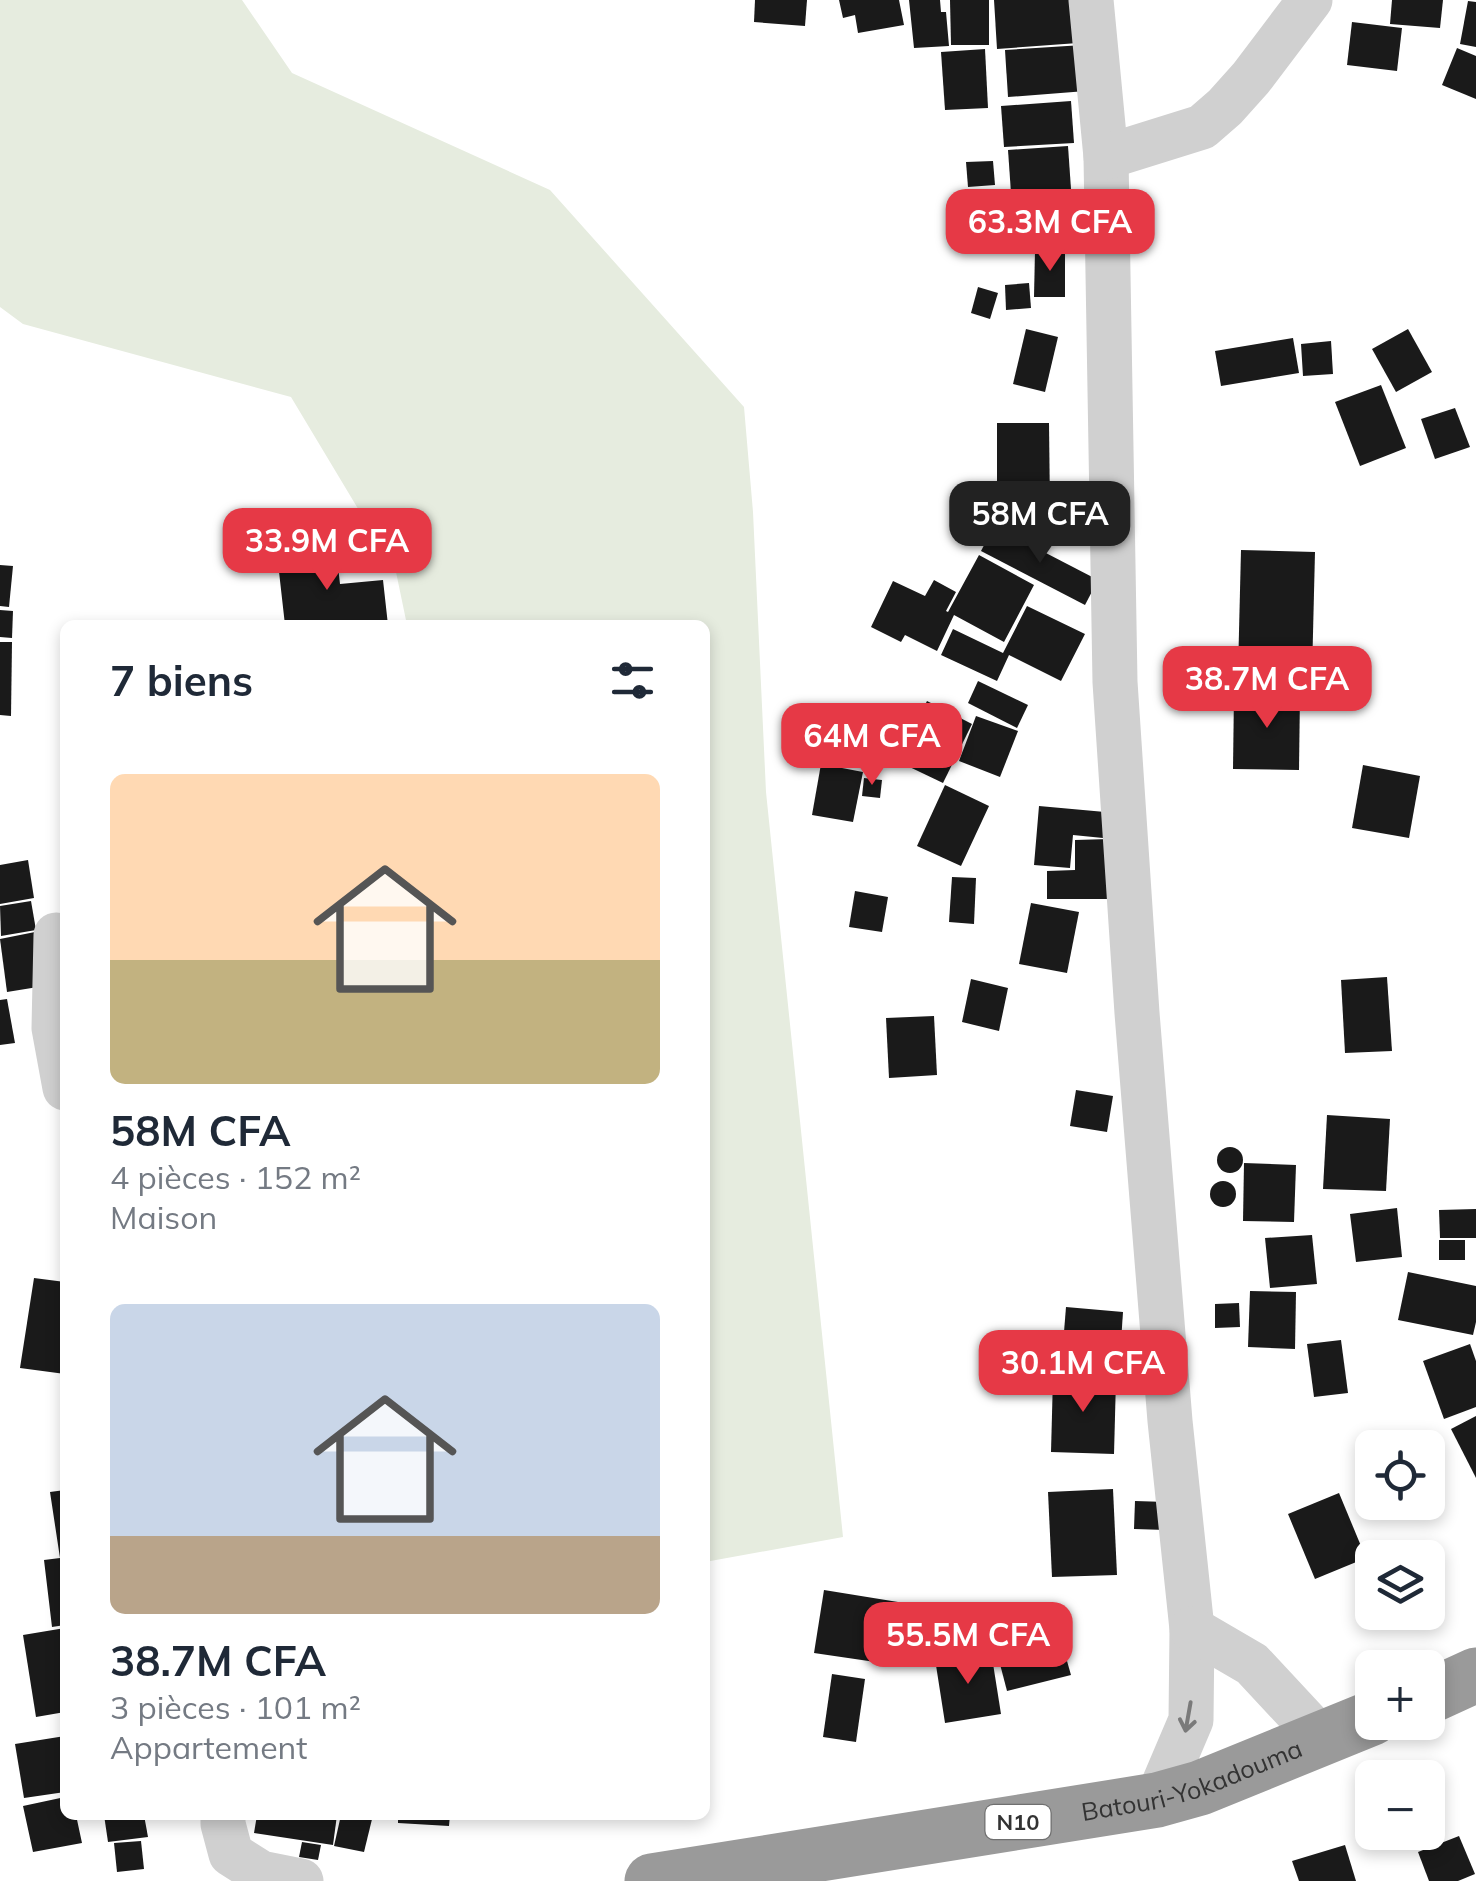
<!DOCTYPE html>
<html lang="fr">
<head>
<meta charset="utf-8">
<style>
  :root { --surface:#fff; --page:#f2f2f3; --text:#1f2937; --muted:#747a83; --accent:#e63946 }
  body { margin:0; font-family:Mulish,sans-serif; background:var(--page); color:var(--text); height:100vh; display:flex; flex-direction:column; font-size:38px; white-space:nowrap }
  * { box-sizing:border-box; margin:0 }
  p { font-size:32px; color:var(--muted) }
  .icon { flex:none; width:55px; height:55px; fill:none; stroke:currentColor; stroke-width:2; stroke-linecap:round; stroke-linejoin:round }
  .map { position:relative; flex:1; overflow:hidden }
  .side { position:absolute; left:60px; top:620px; width:650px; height:1200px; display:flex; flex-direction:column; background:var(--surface); border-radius:15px; box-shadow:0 5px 15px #0003 }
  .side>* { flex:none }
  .fabs { position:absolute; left:1355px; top:1430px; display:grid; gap:20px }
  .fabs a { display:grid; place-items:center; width:90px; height:90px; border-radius:15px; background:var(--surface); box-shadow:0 5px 15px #0003; font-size:50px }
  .price { position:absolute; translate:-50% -85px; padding:0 22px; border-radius:20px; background:var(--accent); color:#fff; font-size:32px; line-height:65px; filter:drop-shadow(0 2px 5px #0008) }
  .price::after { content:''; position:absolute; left:50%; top:60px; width:30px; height:22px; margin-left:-15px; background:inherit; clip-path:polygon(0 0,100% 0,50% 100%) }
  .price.current { background:#222; color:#fff }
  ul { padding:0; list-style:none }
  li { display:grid; align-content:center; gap:20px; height:530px; padding:0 50px }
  li span { display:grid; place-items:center; height:310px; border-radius:15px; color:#555 }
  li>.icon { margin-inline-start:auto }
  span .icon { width:180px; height:180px; fill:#fffc; stroke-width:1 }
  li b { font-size:42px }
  h2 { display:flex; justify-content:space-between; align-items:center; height:120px; padding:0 50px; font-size:42px }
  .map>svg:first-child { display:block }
  .green { fill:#e6ecdf }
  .building { fill:#1a1a1a }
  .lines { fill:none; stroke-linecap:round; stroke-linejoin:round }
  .minor { stroke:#d0d0d0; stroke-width:45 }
  .highway { stroke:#9a9a9a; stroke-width:55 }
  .oneway { stroke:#7a7a7a }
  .labels { text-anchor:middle; stroke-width:10; stroke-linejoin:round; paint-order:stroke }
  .shield { fill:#fff; stroke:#707070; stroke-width:2.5 }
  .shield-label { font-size:22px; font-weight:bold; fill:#333 }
  .street-label { font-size:25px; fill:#333; stroke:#fff }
</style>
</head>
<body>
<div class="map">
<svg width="1476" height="1881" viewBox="0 0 1476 1881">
  <rect width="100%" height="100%" fill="#fff"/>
  <path class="green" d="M0,0H242L292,73L550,190L744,407L753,512L766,792L843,1537L705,1562V625H407L396,572L291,397L23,324L0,307Z"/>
  <g class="building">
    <path d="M755,0H807L805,26L754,22Z"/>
    <path d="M839,0H899L904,25L858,33L855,15L843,18Z"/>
    <path d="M909,0H940L941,12H946L949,46L914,48Z"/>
    <path d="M950,0H989V45H951Z"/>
    <path d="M994,0H1075L1078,43L997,49Z"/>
    <path d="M1392,0H1443L1440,28L1390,24Z"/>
    <path d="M1468,1L1476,2V47L1460,44Z"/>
    <path d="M1352,22L1402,28L1397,71L1347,65Z"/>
    <path d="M1083,45L1086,91L1008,97L1005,50Z"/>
    <path d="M1457,48L1476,56V99L1442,85Z"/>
    <path d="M985,49L988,108L945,110L941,52Z"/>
    <path d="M1071,101L1074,143L1004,147L1001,106Z"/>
    <path d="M1068,146L1071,189L1011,193L1008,150Z"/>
    <path d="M993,161L995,185L968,187L966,162Z"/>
    <path d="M1035,251H1065V297H1034Z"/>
    <path d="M1029,283L1031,308L1006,310L1005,285Z"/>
    <path d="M978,287L998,293L990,319L971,313Z"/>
    <path d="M1026,329L1058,337L1045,392L1013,384Z"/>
    <path d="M1408,329L1432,372L1396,392L1372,349Z"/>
    <path d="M1293,338L1299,373L1221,386L1215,351Z"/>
    <path d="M1331,341L1333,374L1303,376L1301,344Z"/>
    <path d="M1381,385L1406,448L1360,466L1335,402Z"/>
    <path d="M1455,408L1470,447L1435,459L1421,419Z"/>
    <path d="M997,423H1049L1050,509H997Z"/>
    <path d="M306,522L308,547L281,550L278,524Z"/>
    <path d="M994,526L1098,580L1085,605L981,551Z"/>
    <path d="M336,548L340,584L383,580L388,625H285L277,554Z"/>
    <path d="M1241,550L1315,552L1312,674L1238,672Z"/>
    <path d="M979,555L1034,585L1004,642L954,615L937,651L905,635L901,642L871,627L893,581L925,596L934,580L956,592L946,611L948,612Z"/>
    <path d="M0,565L13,566L9,607L0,606Z"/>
    <path d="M1027,606L1085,634L1061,681L1009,655L997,681L941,655L953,629L1003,653Z"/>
    <path d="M0,610L13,611L12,638L0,637Z"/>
    <path d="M0,642H12L11,716L0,715Z"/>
    <path d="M978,681L1028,705L1017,728L968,703Z"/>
    <path d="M1234,692L1300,693L1299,770L1233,769Z"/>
    <path d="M927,701L972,724L943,783L897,761Z"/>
    <path d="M976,716L1018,731L1000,777L959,761Z"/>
    <path d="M821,764L863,772L853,822L812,815Z"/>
    <path d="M1363,765L1420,776L1409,838L1352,828Z"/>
    <path d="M864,778L882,780L880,798L862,796Z"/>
    <path d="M945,785L989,806L961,866L917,846Z"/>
    <path d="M1039,806L1105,812L1103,838L1073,835L1070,868L1034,865Z"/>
    <path d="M1109,839L1110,899H1047V871L1075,870V840Z"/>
    <path d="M28,860L34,898L0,904V865Z"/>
    <path d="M952,877L976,878L974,924L949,922Z"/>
    <path d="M855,891L888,897L882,932L849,927Z"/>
    <path d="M31,901L36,930L1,936L0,906Z"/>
    <path d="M1031,903L1079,912L1067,973L1019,964Z"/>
    <path d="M35,932L44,986L7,992L0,939Z"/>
    <path d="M1387,977L1392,1051L1345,1053L1341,980Z"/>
    <path d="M971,979L1008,988L999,1031L962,1022Z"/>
    <path d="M7,999L15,1043L0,1045V1000Z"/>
    <path d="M934,1016L937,1075L889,1078L886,1018Z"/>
    <path d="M1076,1090L1113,1096L1107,1132L1070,1126Z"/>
    <path d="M1327,1115L1390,1119L1386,1191L1323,1189Z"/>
    <circle cx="1230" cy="1160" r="13"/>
    <path d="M1244,1163L1296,1165L1294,1222L1243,1221Z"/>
    <circle cx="1223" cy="1194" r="13"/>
    <path d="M1397,1208L1402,1257L1356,1262L1350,1214Z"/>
    <path d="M1476,1209V1238H1440L1439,1210Z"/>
    <path d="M1312,1235L1317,1284L1270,1288L1265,1238Z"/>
    <rect x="1439" y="1240" width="26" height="20"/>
    <path d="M1408,1272L1476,1286V1322L1473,1335L1398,1320Z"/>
    <path d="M34,1278L65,1282V1374L20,1368Z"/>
    <path d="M1250,1291L1296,1292L1295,1349L1248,1347Z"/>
    <path d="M1239,1303L1240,1327L1215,1328V1304Z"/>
    <path d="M1066,1307L1123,1312L1119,1372L1061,1369Z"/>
    <path d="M1341,1340L1348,1393L1314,1397L1307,1344Z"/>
    <path d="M1470,1344L1476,1361V1407L1444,1419L1423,1361Z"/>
    <path d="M1053,1377L1116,1379L1114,1454L1051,1452Z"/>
    <path d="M1476,1416V1478L1451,1429Z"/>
    <path d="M1113,1489L1117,1575L1052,1577L1048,1492Z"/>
    <path d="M65,1490V1625L52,1627L44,1560L60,1558L50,1492Z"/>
    <path d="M1339,1493L1366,1558L1315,1579L1288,1514Z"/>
    <path d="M1135,1501L1167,1502L1166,1530L1134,1529Z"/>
    <path d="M824,1590L898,1602L889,1664L814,1653Z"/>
    <path d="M1057,1626L1071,1675L1007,1691L994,1641Z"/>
    <path d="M65,1628V1712L36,1717L23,1635Z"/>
    <path d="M991,1651L1001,1714L945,1723L935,1659Z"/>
    <path d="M832,1674L865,1679L856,1742L823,1737Z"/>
    <path d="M65,1736V1792L24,1798L15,1744Z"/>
    <path d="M65,1797V1815H76L82,1843L33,1852L23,1806Z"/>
    <path d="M104,1815H144L148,1837L108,1842Z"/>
    <path d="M257,1815H337L333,1845L254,1833Z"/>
    <path d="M341,1815H373L364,1852L334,1846Z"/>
    <path d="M398,1815H450L449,1826L398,1823Z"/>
    <path d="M1459,1836L1475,1874L1458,1881H1429L1418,1852Z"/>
    <path d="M141,1841L144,1869L117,1872L114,1843Z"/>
    <path d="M302,1842L321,1845L318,1860L299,1857Z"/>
    <path d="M1345,1845L1356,1881H1299L1292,1861Z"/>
  </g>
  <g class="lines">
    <g class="minor">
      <path d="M1091,0L1106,157L1115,682L1137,1013L1170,1421L1192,1629L1191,1720L1157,1800"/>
      <path d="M1106,157L1202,127L1225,107L1251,78L1310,0"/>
      <path d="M56,935L54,1028L65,1088"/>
      <path d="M1192,1629L1252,1664L1321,1738"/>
      <path d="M223,1815V1824L231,1854L261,1873L301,1881"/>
    </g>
    <g class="highway">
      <path d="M1428,1697L1476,1675"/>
      <path id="s1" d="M652,1881L1157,1800L1200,1788L1372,1718"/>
    </g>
  </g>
  <defs><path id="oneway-shaft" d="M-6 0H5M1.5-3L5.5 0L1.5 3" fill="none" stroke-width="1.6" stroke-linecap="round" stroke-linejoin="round" transform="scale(2.5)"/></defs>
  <use class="oneway" href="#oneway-shaft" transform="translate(1188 1717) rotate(100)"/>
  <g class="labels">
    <rect class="shield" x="985.5" y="1805" width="65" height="34" rx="8"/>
    <g class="shield-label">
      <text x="1018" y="1830">N10</text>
    </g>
    <g class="street-label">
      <text dy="9" stroke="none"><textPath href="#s1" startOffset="550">Batouri-Yokadouma</textPath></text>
    </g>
  </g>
</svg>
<div class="fabs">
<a><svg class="icon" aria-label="locate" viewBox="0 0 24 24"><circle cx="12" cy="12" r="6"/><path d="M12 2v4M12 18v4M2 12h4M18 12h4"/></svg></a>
<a><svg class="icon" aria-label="layers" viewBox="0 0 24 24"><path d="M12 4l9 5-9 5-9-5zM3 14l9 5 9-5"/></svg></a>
<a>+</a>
<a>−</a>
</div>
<b class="price" style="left:1050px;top:274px">63.3M CFA</b>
<b class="price current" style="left:1040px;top:566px">58M CFA</b>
<b class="price" style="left:327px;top:593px">33.9M CFA</b>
<b class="price" style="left:1267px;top:731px">38.7M CFA</b>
<b class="price" style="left:872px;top:788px">64M CFA</b>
<b class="price" style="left:1083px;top:1415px">30.1M CFA</b>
<b class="price" style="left:968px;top:1687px">55.5M CFA</b>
<section class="side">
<h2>7 biens<svg class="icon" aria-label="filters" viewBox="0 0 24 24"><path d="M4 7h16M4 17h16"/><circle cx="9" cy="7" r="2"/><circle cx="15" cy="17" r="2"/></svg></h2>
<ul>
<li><span style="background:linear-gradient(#ffd9b3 60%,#c2b280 0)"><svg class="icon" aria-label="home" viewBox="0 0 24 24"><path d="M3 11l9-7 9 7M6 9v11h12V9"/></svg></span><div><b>58M CFA</b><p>4 pièces · 152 m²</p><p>Maison</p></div></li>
<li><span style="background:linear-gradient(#c9d6e8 75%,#b9a48a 0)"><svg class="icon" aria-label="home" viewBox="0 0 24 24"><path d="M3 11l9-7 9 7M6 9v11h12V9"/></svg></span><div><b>38.7M CFA</b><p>3 pièces · 101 m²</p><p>Appartement</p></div></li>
</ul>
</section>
</div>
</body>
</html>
